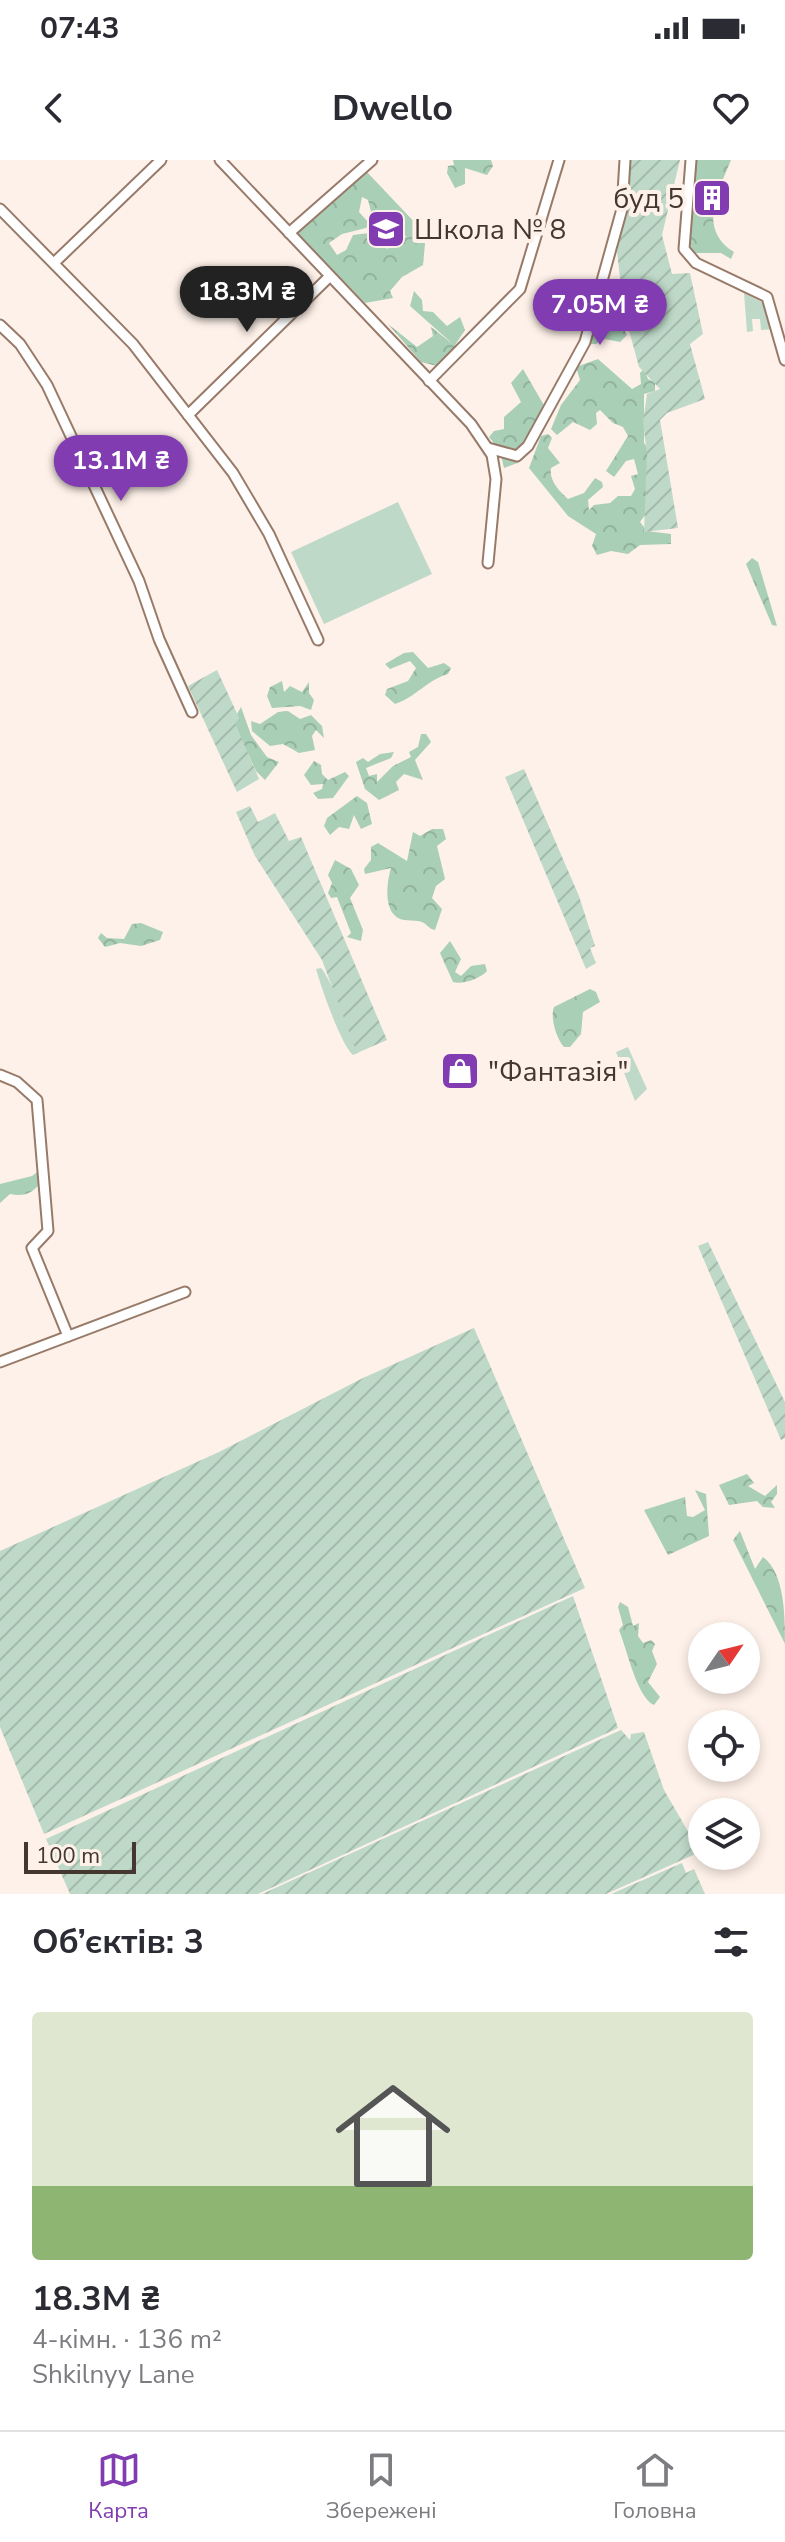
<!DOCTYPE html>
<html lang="uk">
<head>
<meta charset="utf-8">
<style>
  :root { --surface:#fff; --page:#f2f2f3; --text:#2b2b33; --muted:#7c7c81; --line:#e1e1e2; --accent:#803cb0 }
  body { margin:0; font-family:"Nunito Sans",sans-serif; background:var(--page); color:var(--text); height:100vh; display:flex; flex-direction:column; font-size:30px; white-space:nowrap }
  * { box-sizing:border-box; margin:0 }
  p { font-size:26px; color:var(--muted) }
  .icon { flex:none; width:44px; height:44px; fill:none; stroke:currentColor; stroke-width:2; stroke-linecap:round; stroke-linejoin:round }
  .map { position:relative; height:1734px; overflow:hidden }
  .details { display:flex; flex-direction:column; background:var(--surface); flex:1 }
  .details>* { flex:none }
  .needle { width:52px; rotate:55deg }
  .fabs { position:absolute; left:688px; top:1462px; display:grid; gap:16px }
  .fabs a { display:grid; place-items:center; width:72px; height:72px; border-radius:50%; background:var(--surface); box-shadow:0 4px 12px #0003; font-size:40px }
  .scale { position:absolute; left:24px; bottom:20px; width:112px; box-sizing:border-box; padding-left:8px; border:4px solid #443730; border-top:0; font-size:22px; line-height:28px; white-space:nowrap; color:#443730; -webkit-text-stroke:6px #fef1e9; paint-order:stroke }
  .price { position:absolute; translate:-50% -68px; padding:0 18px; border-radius:28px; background:var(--accent); color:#fff; font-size:26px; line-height:52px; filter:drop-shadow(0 2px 4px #0008) }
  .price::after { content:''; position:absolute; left:50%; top:48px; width:24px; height:18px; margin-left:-12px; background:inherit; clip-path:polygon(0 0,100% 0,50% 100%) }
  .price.on { background:#222; color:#fff }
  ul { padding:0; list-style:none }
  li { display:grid; align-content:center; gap:16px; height:424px; padding:0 32px }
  li span { display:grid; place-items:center; height:248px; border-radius:8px; color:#555 }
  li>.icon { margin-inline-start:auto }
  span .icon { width:144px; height:144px; fill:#fffc; stroke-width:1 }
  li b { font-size:34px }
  h2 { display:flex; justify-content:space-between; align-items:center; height:96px; padding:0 32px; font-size:34px }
  .status { display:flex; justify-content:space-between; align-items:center; height:56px; padding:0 40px; background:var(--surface); direction:ltr }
  .status svg { height:22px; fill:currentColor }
  header { display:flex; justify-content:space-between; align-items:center; height:104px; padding:0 32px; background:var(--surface); font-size:36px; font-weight:700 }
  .menu { display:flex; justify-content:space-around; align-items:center; height:112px; border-top:2px solid var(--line); background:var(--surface); font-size:22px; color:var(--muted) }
  .menu a { display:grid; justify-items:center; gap:4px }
  .menu .on { color:var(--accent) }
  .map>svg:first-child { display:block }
  .green { fill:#bed9c8 }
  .forest { fill:url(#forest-crowns); fill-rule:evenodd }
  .garden { fill:url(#garden-furrows) }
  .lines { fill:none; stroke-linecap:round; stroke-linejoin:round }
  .minor-casing { stroke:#987a69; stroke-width:13 }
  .minor { stroke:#fff; stroke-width:9 }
  .labels { text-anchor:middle; stroke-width:8; stroke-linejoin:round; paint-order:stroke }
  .poi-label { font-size:28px; fill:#443730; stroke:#fef1e9; text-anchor:start }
</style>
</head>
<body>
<div class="status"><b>07:43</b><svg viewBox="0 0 49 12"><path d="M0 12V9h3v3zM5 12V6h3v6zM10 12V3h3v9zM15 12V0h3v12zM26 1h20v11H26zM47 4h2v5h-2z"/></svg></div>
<header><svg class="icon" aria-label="back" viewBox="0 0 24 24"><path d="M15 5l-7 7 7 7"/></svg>Dwello<svg class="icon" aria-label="heart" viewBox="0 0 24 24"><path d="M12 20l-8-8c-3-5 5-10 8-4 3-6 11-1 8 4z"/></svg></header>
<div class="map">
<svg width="785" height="1734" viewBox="0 0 785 1734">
  <defs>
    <pattern id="forest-crowns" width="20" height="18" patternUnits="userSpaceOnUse" patternTransform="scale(2)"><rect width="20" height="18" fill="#a9cfb7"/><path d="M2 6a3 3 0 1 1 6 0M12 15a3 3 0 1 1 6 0" fill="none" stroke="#93b29e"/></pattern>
    <pattern id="garden-furrows" width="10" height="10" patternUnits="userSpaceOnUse" patternTransform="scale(2)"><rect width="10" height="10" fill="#bed9c8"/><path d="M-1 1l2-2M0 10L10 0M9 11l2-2" fill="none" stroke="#a4bbac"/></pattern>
  </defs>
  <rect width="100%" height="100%" fill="#fef1e9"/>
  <g class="green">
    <path d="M744,133L765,144L773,169L761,170L760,159H752L753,171L747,172Z"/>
    <path d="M398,342L432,414L324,464L291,392Z"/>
    <path d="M321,808C328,814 359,884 358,893L353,895C341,885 321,827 316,809Z"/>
    <path d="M628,887L647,929L635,941L616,892Z"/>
  </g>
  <g class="forest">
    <path d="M453,0H491L493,6L487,15L465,8V24L455,28L447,13L448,6L454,5Z"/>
    <path d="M694,0H731C718,32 697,69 734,92L731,99L721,93H694L688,81Z"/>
    <path d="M366,11L420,68L425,84L423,105L402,117L390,131L393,138L365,143L296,72ZM362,37L368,40L375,67L391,69L396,77L407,76L387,89L377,72L353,75L346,90L337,95L329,83L342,74L366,68L369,63L359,52Z"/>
    <path d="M414,131L422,140L423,151L433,152L447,166L460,157L465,170L455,185L457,187L437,206L421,202L388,164L417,187L433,176L431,167L454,185L410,146Z"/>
    <path d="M598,157C611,157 621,162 627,175L620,182L605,179L596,184H586Z"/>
    <path d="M598,199L632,229L641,224L640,213L644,209L648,219L655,222V231L644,234V283L654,297L650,348L640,362L647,371L671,374V384L640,385L628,394L611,391L597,395L592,386L596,374L568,356L529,308L541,276L548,274L552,278L548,288L560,303L551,308C549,321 559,331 568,339L584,333L595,318L602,322L603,327L588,340L589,350L594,345L610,343L618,336H631L635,329L631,316L638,314L634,299L626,301L614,317L606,311L628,276L623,267L613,263L600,250L596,253L597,264L590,270L573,262L557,275L551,269L561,245L580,220L576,207Z"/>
    <path d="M523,209L545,247C540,267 522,279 520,302L504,308L500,291L489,277L494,271L504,269V257L521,242L511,223Z"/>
    <path d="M752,398L758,402L777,466L772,465L746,404Z"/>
    <path d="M413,492L428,508L444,503L451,508L448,514C427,520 416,537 395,544L385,535L387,529L408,521L416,508L410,501L390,509L385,504L404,493Z"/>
    <path d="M282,521L284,532L290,526L302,532L309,522V533L314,540L311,550L300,546L272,548L267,536L270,527Z"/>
    <path d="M241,547L251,575L267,597L279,602L265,620L256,611L233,561Z"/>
    <path d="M288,551L300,559L311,555L322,566L324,578L316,570L312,576L315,590L299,593L283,584L270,586L252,571L251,561L260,564L278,552Z"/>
    <path d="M421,574H426L431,582L415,600L423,620L404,614L396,622L399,630L379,640L365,629L356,602L363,598L368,602L380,594L394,592L391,598L366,608L369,616L377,614V622L393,606L411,597L409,592L418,587Z"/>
    <path d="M314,601L321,605L322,614L328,620L345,612L349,616L333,638L318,639L313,633L322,629L323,624L311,625L304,615Z"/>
    <path d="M357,636L367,643L372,664L361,669L354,655L349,669L339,667L330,675L324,666L327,658Z"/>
    <path d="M432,669H443L446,679L437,686L445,719L436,726L432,738L442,749L435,770C430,769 428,766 424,763C417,759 405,762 398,758C383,749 387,721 391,708L365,714L364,709L371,700V687L378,683L407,701L413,672L420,676Z"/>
    <path d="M335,700L351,709L359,725L350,738L363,770L361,781L347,777L351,773L337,737L331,738L328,733L332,723L328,715Z"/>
    <path d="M141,763L163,772L160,780L141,786L120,783L105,787L98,778L101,773L107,778L124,779L132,764Z"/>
    <path d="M450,781L461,799L455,812L461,816L471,806L485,804L487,811C480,819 462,825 453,822L440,793Z"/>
    <path d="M590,829L596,832L600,842L583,852L581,874L570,887H564C556,878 550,857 554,847Z"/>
    <path d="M40,1010L48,1011C38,1028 31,1038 10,1034L0,1043V1024L32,1016Z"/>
    <path d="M747,1314L754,1323L748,1326L765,1336L777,1325V1334L771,1342L775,1348L763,1347L757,1341L729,1345L719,1325Z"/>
    <path d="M695,1330L706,1334L709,1376L668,1395L644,1350L685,1337L687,1356L693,1357L705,1350Z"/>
    <path d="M740,1371L755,1409L763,1397C785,1413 785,1457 785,1484L733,1380Z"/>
    <path d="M620,1442L628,1447L633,1466L639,1463L638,1476L643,1483L651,1480L655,1484L652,1491L657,1504L648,1522L660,1537L654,1545C637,1538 627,1489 619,1470L623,1465L618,1447Z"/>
  </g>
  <g class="garden">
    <path d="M625,0H680L662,75L672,114L690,113L703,174L690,184L705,239L667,253L660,260L678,368L644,372L647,295L643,262L647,234L660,229L639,207L624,152L617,92L625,33Z"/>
    <path d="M217,510L240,560L235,563L259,619L237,632L188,526Z"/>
    <path d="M524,609L579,736L595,786L590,788L596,803L586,809L505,617Z"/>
    <path d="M250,646L258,662L275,653L289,681L301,677L387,880L357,893L322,800L255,696L236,652Z"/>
    <path d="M708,1082L785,1242V1278L781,1280L698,1086Z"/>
    <path d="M474,1168L585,1428L44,1674L0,1567V1391L219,1292L363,1218Z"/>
    <path d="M573,1436L618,1568L258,1734H70L46,1679Z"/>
    <path d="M621,1570L630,1580L631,1574L644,1572L664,1630L700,1692L606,1734H262Z"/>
    <path d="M682,1703L686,1713L694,1709L705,1734H611Z"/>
  </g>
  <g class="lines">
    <g class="minor-casing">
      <g id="minor">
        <path d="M220,0L471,264L492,295L496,319L488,403"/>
        <path d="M691,0L684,89L696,103L767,137L785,200"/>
        <path d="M0,49L133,184L233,313L269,374L318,480"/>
        <path d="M289,73L372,0"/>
        <path d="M55,102L161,0"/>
        <path d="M0,165L20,184L47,225L139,421L159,479L192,552"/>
        <path d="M429,221L520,129L559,0"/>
        <path d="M188,255L329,117"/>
        <path d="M488,288L517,296L528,286L585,182L622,49L625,0"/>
        <path d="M0,915L17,922L37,940L48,1071L32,1088L68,1176"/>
        <path d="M0,1202L185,1132"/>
      </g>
    </g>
    <use href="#minor" class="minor"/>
  </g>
  <defs>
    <g id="building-square" transform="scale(2)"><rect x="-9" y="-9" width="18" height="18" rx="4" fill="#803cb0" stroke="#fef1e9"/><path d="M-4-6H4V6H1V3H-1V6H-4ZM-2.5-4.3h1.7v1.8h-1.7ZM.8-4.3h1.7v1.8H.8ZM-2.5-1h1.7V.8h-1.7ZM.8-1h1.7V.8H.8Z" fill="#fff"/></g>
    <g id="school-square" transform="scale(2)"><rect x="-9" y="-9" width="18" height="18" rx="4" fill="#803cb0" stroke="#fef1e9"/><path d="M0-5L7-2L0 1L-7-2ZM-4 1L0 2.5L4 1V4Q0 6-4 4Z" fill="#fff"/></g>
    <g id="shop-square" transform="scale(2)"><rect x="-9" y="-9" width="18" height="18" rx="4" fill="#803cb0" stroke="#fef1e9"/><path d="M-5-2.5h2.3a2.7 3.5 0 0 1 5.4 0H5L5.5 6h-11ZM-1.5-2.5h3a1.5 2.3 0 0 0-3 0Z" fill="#fff"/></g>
  </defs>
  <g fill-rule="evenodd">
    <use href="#building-square" x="712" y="38"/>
    <use href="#school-square" x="386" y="69"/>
    <use href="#shop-square" x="460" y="911"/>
  </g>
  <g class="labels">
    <g class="poi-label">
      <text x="684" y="48" text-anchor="end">буд 5</text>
      <text x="414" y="79">Школа № 8</text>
      <text x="488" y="921">"Фантазія"</text>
    </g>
  </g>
</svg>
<div class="fabs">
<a><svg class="needle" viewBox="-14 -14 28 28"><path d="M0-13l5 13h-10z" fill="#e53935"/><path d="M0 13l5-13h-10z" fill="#7c7c81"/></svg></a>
<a><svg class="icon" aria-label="locate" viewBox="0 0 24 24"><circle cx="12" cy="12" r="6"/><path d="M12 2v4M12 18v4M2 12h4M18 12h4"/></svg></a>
<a><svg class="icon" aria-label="layers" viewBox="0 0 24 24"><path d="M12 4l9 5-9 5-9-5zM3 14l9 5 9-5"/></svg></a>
</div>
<div class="scale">100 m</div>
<b class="price on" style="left:247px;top:174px">18.3M ₴</b>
<b class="price" style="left:600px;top:187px">7.05M ₴</b>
<b class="price" style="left:121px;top:343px">13.1M ₴</b>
</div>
<section class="details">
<h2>Об’єктів: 3<svg class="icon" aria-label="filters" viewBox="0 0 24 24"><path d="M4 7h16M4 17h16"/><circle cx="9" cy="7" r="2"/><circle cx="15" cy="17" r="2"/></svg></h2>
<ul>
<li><span style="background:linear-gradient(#dfe7d0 70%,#8fb573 0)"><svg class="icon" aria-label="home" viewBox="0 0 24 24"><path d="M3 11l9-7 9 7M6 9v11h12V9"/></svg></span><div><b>18.3M ₴</b><p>4-кімн. · 136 m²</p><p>Shkilnyy Lane</p></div></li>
</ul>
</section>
<nav class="menu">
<a class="on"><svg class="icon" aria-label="map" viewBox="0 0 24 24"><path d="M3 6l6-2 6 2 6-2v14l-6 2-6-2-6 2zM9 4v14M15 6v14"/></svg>Карта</a>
<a><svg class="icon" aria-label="saved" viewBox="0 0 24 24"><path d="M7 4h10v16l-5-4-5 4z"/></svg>Збережені</a>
<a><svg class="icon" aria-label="home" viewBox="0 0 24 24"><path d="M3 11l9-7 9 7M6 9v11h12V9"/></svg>Головна</a>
</nav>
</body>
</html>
